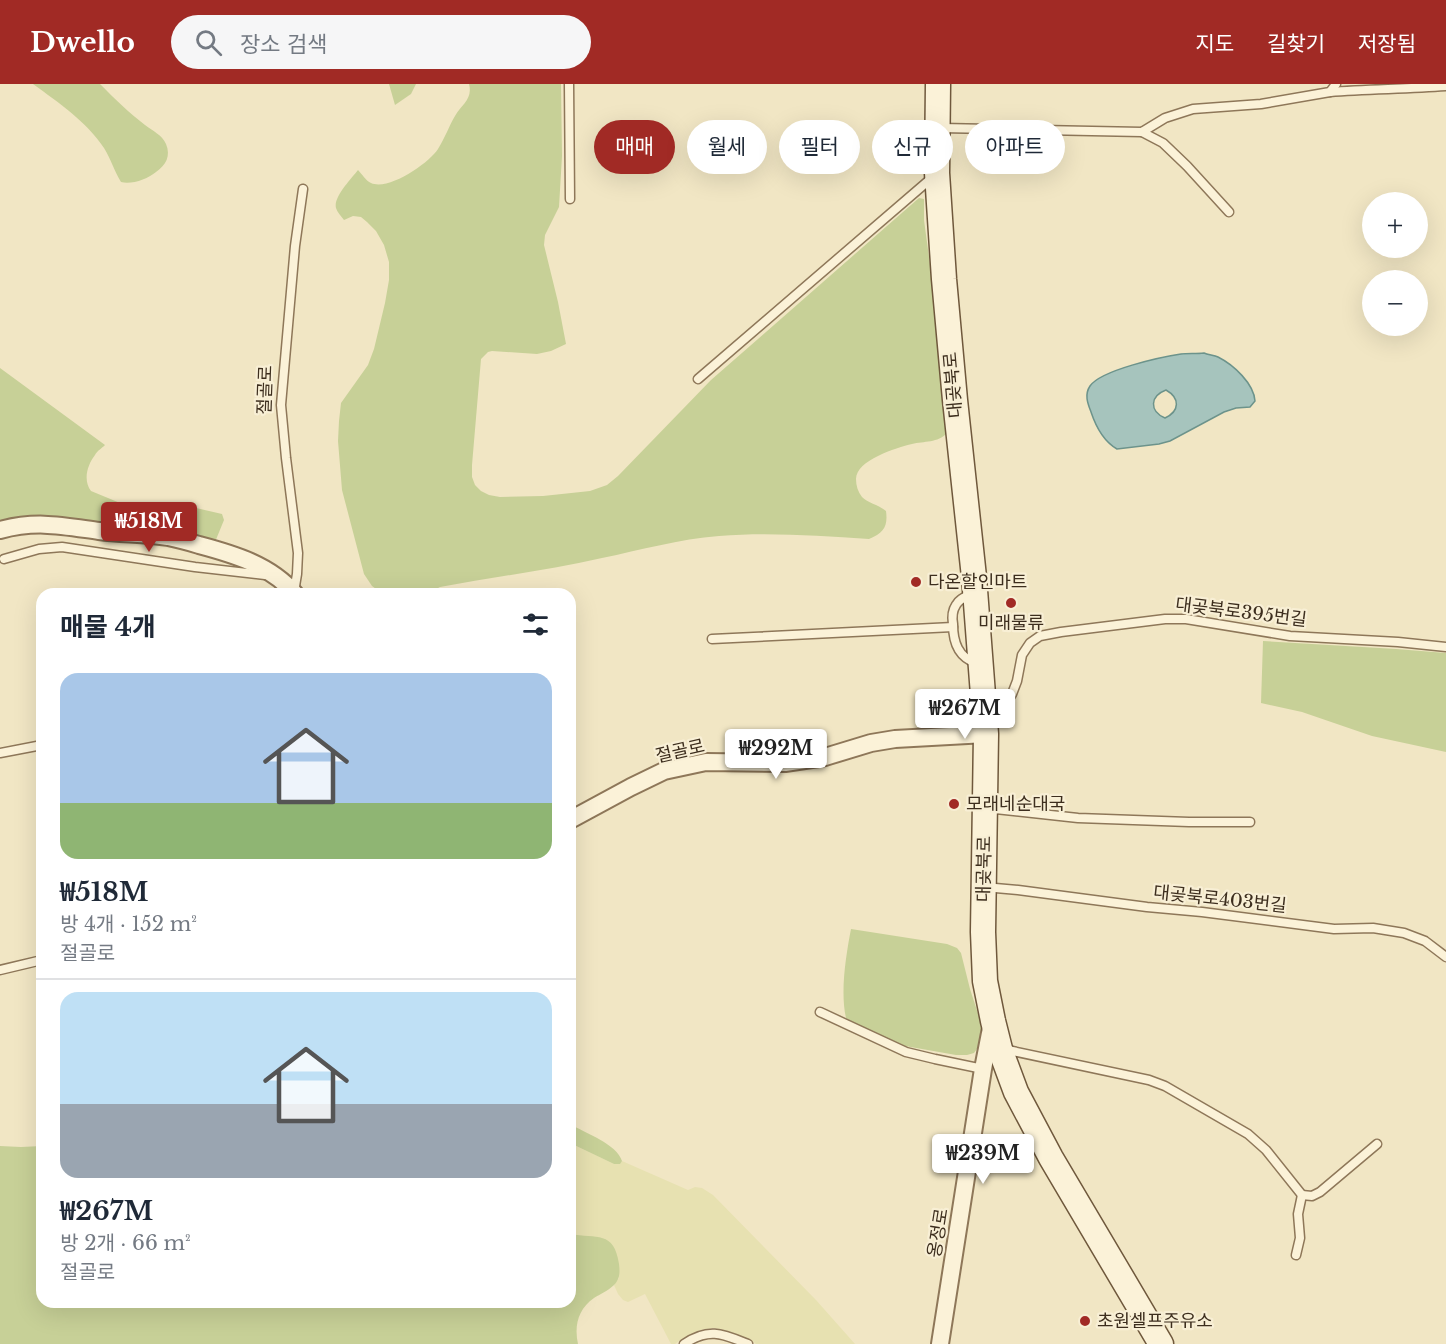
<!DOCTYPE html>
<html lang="ko">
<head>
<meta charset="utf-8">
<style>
  :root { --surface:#fff; --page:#f6f6f7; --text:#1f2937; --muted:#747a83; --line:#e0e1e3; --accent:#a12a25 }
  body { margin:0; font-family:"Libre Baskerville","Noto Sans KR",serif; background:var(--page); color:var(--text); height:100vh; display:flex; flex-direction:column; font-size:22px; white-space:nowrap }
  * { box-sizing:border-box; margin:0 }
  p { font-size:20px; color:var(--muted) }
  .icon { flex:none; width:33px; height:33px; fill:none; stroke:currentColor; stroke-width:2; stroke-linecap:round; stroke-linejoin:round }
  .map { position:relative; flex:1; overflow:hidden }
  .panel { position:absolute; left:36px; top:504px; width:540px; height:720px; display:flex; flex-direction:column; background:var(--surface); border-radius:18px; box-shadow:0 6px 24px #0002 }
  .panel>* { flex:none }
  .hud { position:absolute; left:594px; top:36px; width:570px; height:54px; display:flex; gap:12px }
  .tools { position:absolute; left:1362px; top:108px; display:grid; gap:12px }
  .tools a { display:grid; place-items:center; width:66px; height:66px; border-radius:50%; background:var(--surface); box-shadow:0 6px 24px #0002; font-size:30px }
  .price { position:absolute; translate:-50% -51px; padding:0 14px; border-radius:6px; background:#fff; color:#222; font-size:20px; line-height:39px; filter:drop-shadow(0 2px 3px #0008) }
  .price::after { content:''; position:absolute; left:50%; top:36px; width:18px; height:14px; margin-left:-9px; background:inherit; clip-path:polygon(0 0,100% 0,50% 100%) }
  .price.current { background:var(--accent); color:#fff }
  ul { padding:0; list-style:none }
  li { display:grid; align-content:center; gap:12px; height:318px; padding:0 24px }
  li+li { border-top:2px solid var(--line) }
  li span { display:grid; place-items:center; height:186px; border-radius:18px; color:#555 }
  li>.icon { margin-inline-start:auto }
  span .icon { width:108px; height:108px; fill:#fffc; stroke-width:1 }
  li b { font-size:26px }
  h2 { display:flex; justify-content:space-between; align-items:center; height:72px; padding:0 24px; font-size:26px }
  .chip { padding:0 21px; border-radius:27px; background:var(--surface); box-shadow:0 6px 24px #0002; font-size:21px; line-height:54px }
  .chip.current { background:var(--accent); color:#fff }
  header { display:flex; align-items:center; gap:36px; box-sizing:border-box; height:84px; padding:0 30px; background:var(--accent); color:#fff }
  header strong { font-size:28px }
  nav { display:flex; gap:33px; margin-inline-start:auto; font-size:21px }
  .search { width:420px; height:54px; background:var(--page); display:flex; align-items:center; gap:15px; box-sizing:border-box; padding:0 21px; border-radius:33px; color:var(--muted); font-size:22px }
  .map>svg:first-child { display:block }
  .farmland { fill:#e7e1b1 }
  .green { fill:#c7d097 }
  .water { fill:#a6c4bd; stroke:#6c938b; stroke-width:1.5; fill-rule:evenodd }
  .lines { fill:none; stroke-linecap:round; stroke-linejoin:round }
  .lane-casing { stroke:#8e7759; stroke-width:11 }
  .street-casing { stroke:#8e7759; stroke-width:20 }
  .secondary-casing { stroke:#6f583c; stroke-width:27 }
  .lane { stroke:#fbf2d8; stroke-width:8 }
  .street { stroke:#fbf2d8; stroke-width:16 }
  .secondary { stroke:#fbf2d8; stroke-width:24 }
  .poi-dot { fill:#a12a25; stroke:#f8efd5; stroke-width:2 }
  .labels { text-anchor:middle; stroke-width:4.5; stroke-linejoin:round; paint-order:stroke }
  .street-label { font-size:18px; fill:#3d2e1e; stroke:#f8efd5 }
  .poi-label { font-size:18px; fill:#3d2e1e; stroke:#f8efd5; text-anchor:start }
</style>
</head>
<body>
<header>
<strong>Dwello</strong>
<div class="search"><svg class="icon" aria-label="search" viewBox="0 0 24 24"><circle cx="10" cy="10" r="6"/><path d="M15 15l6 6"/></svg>장소 검색</div>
<nav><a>지도</a><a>길찾기</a><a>저장됨</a></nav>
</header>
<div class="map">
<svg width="1446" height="1260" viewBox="0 0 1446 1260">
  <rect width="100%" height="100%" fill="#f1e6c4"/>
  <path class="farmland" d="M570,1059L614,1080H619L622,1077L688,1106L695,1103L702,1104L713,1111L816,1216L855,1260H756L751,1256L728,1247L714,1244L700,1246L682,1255L675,1260H671L645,1210L628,1218L623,1216L618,1210L614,1201L619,1194L586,1153L570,1150Z"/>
  <g class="green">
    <path d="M33,0H100C114,14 129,29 145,41C153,47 162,51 166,60C171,72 166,81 156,88C148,95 131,101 121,98C114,87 111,75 104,64C86,37 59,19 33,0Z"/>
    <path d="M389,0H416L411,10L395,21Z"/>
    <path d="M469,0H561L562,72L559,123L545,151L544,161L558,218L566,260L551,267L537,270L492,267L488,268L481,275L472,381V393L475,401L481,407L489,411L500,413L543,412L590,407L607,401L618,392L711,296L919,114L924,115V136L940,254L947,349C938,359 924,357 912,360C896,364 856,376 856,395C856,402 858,408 862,413C868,419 879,421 886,427C888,442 884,449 869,455C819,452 769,448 719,452C679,455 641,466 602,474C549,486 494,493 440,503L434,506L431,510H383L372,502L364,490L342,406L338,357L339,337L341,319L368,281L374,265L385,219L389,196V178L384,161L376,147L367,138L361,133L353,132L344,136C341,132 337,128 336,124C333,113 352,94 358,86C362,90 366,97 371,99C389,107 429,79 438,65C445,54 449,42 455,32C462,20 473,15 469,0Z"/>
    <path d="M0,284L105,361C102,364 97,367 95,371C87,381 83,397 91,407L137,426L154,436L160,435L174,421L181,418L196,424L222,430L224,436L215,458L0,440Z"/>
    <path d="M1263,557L1396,565L1446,569V668L1372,652L1302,628L1261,619Z"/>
    <path d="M851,845L947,860L957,864L961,869L970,905L983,945L979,962L974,969L967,971H956L905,962L860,942L846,934C840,908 846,871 851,845Z"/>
    <path d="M570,1040C585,1049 617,1060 622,1077L620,1080H614L570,1059Z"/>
    <path d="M0,1062L21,1063L42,1062V1218H570V1150C597,1155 614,1146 619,1180C620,1188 620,1195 614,1201C608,1207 600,1210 594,1214C578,1225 574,1242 578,1260H0Z"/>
  </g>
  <path class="water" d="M1204,269C1208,271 1214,271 1218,273C1234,281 1254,300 1255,317L1250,323L1236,324L1224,328L1170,357L1159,360L1117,365C1103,357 1096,343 1091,328C1088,320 1084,311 1090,302C1101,286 1161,273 1181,270C1188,269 1196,270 1204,269ZM1166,306C1180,314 1180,327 1165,334C1149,327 1150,312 1166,306Z"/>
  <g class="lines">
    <g class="lane-casing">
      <g id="lane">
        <path d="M569,0L570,115"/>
        <path d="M1330,8C1369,5 1407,5 1446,2"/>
        <path d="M941,44L1142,48L1165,34L1193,25L1261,20L1330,8L1336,0"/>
        <path d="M1142,48L1163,59L1187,82L1229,128"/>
        <path d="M698,295L934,92"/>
        <path d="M4,475L39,465L62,463L195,483L265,491"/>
        <path d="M294,508L297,490L298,469L286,374L281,321L295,162L303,105"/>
        <path d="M971,510C965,513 959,515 956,521C952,527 952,534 953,540C953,558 958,573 976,579"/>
        <path d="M712,555L953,543"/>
        <path d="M991,643L1012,610L1017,597L1022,571L1030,559L1040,552L1061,548L1165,535H1186L1290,552L1398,558L1446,563"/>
        <path d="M0,669L42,661"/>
        <path d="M986,724L1078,734L1189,738H1250"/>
        <path d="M984,803L1018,806L1147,823L1202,828L1334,845L1373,844L1404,849L1425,857L1446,873"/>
        <path d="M0,886L42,876"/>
        <path d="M820,928L906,968L935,975L983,985"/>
        <path d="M1003,965L1149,996L1165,1002L1248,1050L1266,1066L1302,1111L1312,1112L1320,1108L1377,1060"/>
        <path d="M1296,1171L1300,1154L1298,1130L1302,1111"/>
        <path d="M684,1260C709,1243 723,1250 748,1260"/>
      </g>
    </g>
    <g class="street-casing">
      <g id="street">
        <path d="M0,446C37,436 63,442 99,447C122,450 145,449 168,453C178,455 189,458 199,461C233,470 271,481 295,510"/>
        <path d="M570,736L631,703L664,687L706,678L785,679L825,673L871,659L895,655L986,650"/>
        <path d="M940,1260L983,985L991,944"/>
      </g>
    </g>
    <g class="secondary-casing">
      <path id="secondary" d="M938,0L937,89L944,195L955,316L974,493L986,650L983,848L985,897L993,937L1000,965L1016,1008L1051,1074L1161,1260"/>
    </g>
    <use href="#lane" class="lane"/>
    <use href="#street" class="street"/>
    <use href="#secondary" class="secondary"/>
  </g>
  <g class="poi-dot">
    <circle cx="916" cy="498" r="6"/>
    <circle cx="1011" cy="519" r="6"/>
    <circle cx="954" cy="720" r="6"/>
    <circle cx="1085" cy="1237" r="6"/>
  </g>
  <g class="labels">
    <g class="street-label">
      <text transform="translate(953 301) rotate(-95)" y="6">대곶북로</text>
      <text transform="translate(265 306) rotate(-88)" y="6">절골로</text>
      <text transform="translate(1241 528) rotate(7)" y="6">대곶북로395번길</text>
      <text transform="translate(680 667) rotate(-13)" y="6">절골로</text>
      <text transform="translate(984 785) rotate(-89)" y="6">대곶북로</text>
      <text transform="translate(1220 815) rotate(6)" y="6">대곶북로403번길</text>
      <text transform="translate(938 1149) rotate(-81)" y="6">옹정로</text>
    </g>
    <g class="poi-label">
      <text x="928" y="504">다온할인마트</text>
      <text x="1011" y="545" text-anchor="middle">미래물류</text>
      <text x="966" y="726">모래네순대국</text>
      <text x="1097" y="1243">초원셀프주유소</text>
    </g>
  </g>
</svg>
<div class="tools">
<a>+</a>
<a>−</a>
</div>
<b class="price current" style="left:149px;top:469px">₩518M</b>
<b class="price" style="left:965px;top:656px">₩267M</b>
<b class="price" style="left:776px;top:696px">₩292M</b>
<b class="price" style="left:983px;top:1101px">₩239M</b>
<div class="hud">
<a class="chip current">매매</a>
<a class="chip">월세</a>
<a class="chip">필터</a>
<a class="chip">신규</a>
<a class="chip">아파트</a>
</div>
<section class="panel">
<h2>매물 4개<svg class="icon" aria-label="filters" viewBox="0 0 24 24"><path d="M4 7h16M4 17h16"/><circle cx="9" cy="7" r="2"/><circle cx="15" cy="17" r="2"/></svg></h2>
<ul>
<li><span style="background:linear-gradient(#a9c7e8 70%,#8fb573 0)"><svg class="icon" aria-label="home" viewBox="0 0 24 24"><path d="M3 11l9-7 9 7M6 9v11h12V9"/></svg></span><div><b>₩518M</b><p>방 4개 · 152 m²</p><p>절골로</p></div></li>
<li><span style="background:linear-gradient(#bfe0f5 60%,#9aa5b1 0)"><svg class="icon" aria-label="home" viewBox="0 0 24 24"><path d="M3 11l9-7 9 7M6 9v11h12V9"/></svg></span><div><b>₩267M</b><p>방 2개 · 66 m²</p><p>절골로</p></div></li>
</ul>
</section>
</div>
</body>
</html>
